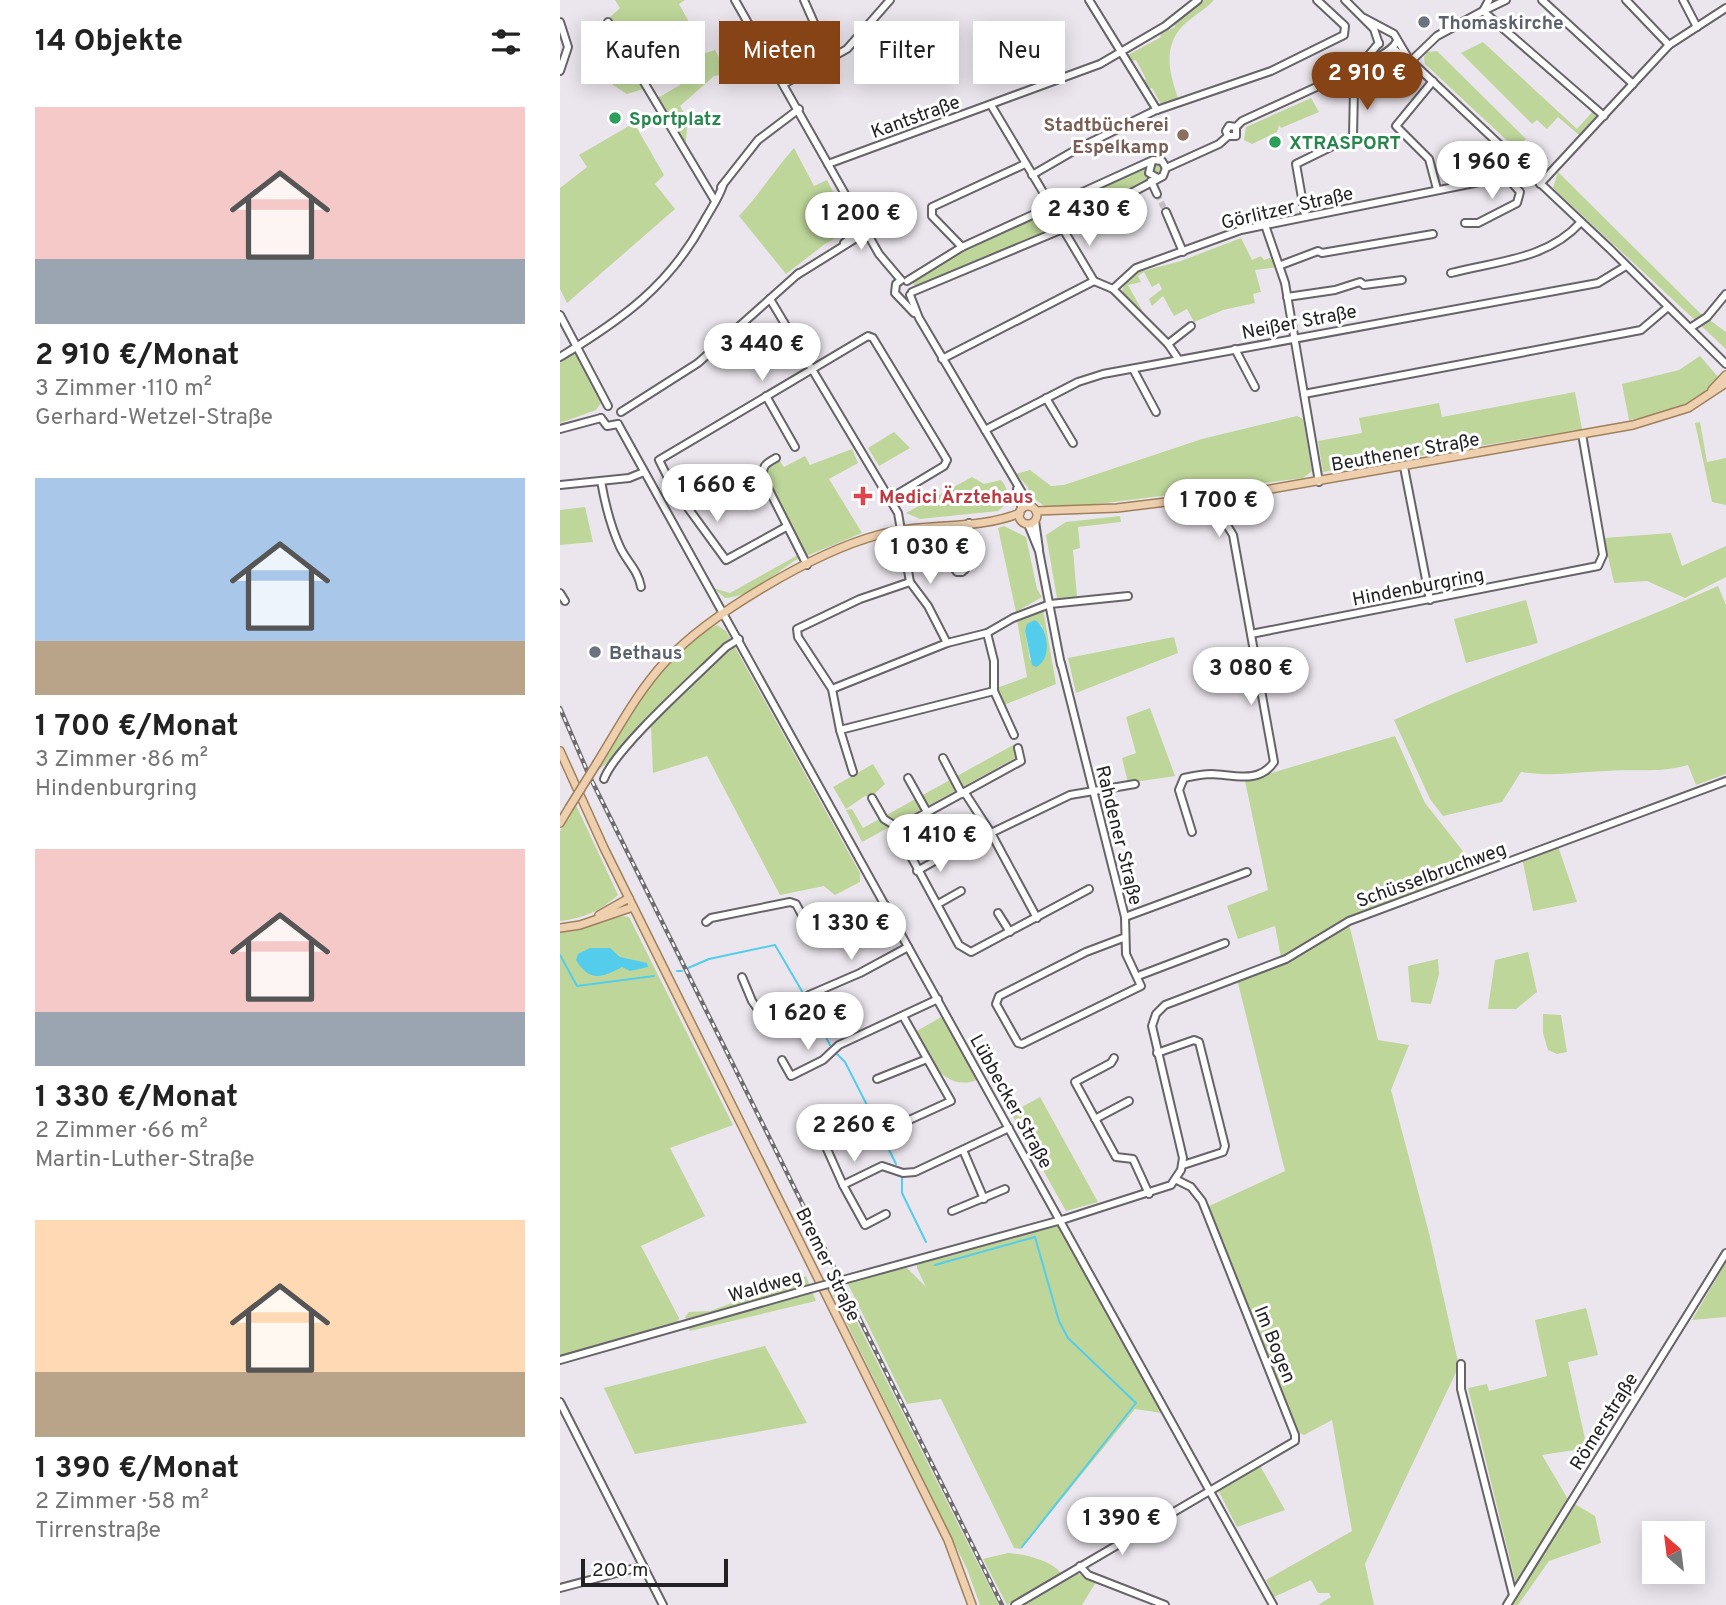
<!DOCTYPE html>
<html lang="de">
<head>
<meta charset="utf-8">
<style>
  :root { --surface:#fff; --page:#f6f6f6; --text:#222; --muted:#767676; --accent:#864315 }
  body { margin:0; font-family:Overpass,sans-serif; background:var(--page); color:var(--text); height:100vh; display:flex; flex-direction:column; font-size:26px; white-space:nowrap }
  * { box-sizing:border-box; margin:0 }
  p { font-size:23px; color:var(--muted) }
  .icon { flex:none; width:38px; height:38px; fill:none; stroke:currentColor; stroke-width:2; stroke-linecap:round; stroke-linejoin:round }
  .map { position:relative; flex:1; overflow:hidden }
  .details { display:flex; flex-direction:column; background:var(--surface); width:560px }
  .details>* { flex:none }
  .top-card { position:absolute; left:21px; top:21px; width:665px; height:63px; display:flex; gap:14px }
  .needle { width:46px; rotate:332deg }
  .tools { position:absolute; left:1082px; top:1521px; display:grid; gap:14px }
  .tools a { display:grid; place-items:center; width:63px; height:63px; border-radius:0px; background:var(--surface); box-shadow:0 4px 18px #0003; font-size:35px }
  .scale { position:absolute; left:21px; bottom:18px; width:147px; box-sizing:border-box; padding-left:7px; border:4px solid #232124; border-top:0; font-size:19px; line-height:24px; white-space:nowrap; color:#232124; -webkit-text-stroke:5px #fff; paint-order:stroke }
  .price { position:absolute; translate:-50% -60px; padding:0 16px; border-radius:24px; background:#fff; color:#222; font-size:23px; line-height:46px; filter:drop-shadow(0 2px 4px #0008) }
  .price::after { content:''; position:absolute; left:50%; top:42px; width:21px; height:16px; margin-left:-10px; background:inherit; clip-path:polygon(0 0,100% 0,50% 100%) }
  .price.selected { background:var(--accent); color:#fff }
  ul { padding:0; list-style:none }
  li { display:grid; align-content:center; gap:14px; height:371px; padding:0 35px }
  li span { display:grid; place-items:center; height:217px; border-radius:0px; color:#555 }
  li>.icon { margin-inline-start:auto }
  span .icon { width:126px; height:126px; fill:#fffc; stroke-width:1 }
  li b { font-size:30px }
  h2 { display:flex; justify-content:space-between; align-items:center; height:84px; padding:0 35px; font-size:30px }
  .chip { padding:0 24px; border-radius:0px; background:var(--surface); box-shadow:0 4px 18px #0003; font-size:24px; line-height:63px }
  .chip.selected { background:var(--accent); color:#fff }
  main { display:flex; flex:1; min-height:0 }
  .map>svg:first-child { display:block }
  .green { fill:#bed69a; fill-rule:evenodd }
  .water { fill:#54cdec }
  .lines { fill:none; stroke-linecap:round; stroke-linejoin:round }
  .stream { stroke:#54cdec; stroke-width:2 }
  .minor-tunnel { stroke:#c3bfc5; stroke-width:6; stroke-dasharray:6 3; stroke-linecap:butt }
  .minor-casing { stroke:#676369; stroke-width:10 }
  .major-casing { stroke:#9f7f5c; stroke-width:10 }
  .minor { stroke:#fff; stroke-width:6 }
  .major { stroke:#eed0af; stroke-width:7 }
  .rail-casing { stroke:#6f6c70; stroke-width:4.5 }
  .rail { stroke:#fff; stroke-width:2; stroke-dasharray:5; stroke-linecap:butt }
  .minor-bridge-casing { stroke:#676369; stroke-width:10; stroke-linecap:butt }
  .major-bridge-casing { stroke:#9f7f5c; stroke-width:10; stroke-linecap:butt }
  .minor-bridge { stroke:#fff; stroke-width:6 }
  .major-bridge { stroke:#eed0af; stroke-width:7 }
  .worship-dot { fill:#6b7280; stroke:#fff; stroke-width:2.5 }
  .leisure-dot { fill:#2e9e5b; stroke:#fff; stroke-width:2.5 }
  .education-dot { fill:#8d6e63; stroke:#fff; stroke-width:2.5 }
  .health-dot { fill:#e0444e; stroke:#fff; stroke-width:2.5 }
  .labels { text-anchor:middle; stroke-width:6; stroke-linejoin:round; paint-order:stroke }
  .worship-label { font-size:19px; font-weight:bold; fill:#5b616d; stroke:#fff; text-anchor:start }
  .street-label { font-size:19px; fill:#232124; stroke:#fff }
  .leisure-label { font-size:19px; font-weight:bold; fill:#27864d; stroke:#fff; text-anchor:start }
  .education-label { font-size:19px; font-weight:bold; fill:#785e54; stroke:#fff; text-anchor:end }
  .health-label { font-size:19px; font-weight:bold; fill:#be3a42; stroke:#fff; text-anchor:start }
</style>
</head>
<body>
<main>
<section class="details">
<h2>14 Objekte<svg class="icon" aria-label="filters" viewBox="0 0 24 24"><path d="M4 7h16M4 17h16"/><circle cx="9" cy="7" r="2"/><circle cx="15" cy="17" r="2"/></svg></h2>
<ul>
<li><span style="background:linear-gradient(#f6c9c9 70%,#9aa5b1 0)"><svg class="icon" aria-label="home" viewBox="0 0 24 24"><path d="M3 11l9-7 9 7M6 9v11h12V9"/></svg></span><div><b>2 910 €/Monat</b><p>3 Zimmer · 110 m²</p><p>Gerhard-Wetzel-Straße</p></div></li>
<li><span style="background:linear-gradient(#a9c7e8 75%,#b9a48a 0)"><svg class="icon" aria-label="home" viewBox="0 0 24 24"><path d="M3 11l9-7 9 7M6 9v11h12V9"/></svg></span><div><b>1 700 €/Monat</b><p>3 Zimmer · 86 m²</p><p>Hindenburgring</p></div></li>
<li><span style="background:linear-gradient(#f6c9c9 75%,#9aa5b1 0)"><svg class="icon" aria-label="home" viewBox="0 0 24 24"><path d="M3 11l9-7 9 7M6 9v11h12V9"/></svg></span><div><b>1 330 €/Monat</b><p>2 Zimmer · 66 m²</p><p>Martin-Luther-Straße</p></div></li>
<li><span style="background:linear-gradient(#ffd9b3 70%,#b9a48a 0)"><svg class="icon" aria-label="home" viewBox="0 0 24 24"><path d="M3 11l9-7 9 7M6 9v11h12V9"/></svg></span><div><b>1 390 €/Monat</b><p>2 Zimmer · 58 m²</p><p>Tirrenstraße</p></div></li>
</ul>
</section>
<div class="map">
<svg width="1166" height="1605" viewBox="0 0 1166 1605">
  <rect width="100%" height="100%" fill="#ebe6ed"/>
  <g class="green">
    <path d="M55,0H125L119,4L146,53L155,50L168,74L154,76L120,106L128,120L125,149L96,99L120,85L109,65L86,77L74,63L100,48L87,27L62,42L48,19L60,8Z"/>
    <path d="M644,0H654C644,11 629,18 620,29C603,50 610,75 618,98L601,104L592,88L588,89L583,81L586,79L576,60L571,61L568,55L601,37L600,34L615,27L614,24Z"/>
    <path d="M923,42L1017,129L1033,111L1036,116L1019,135L998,117L987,129L977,120L972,124L901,53Z"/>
    <path d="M58,43L89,93L87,94L83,89L67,94L53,85L45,51Z"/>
    <path d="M877,51L966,139L955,148L865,64L864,57L867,52Z"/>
    <path d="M751,98L759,112L721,128L719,125L717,132L692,144L684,140L686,127Z"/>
    <path d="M74,123L104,175L95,184L115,209L7,303L0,289V188L27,167L19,155Z"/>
    <path d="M234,148L254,186L267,180L292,229L265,244L226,274L179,216C200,194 214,170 234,148Z"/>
    <path d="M596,162L600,163L604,170L600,175L486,235L356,288L351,280L401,250Z"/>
    <path d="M998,172L1140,313L1166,332V349L993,188Z"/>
    <path d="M681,238L692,260L701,256L704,260L713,257L717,267L695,270L701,292L693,294L695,303L663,310L634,322L627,309L614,316L603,296L592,306L589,299L602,289L599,283L592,287L584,272L578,276L581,282L568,285L588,321L562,293L564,284L576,273L621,261Z"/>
    <path d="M15,353L19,355L41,403L36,410L0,423V362Z"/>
    <path d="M1140,356L1159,378C1133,406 1106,414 1069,420L1062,384L1119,370Z"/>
    <path d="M1015,392L1022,429L763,472L758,441L802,433L799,418L879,403L882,417Z"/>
    <path d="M737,416L743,419L752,471L743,478L506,508L486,507L468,495V487L456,474L470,470L491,486L504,485L642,439Z"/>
    <path d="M1140,422L1147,462L1166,458V505L1152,502L1135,423Z"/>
    <path d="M334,432L350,448L319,466L308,448Z"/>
    <path d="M292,449L298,463L269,479L302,533L244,557L205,471L219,460L224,467L245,456L250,465Z"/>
    <path d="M412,477L424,484L441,480C450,490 450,503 438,511L360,519L346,513Z"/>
    <path d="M25,507L33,542L0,545V510Z"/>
    <path d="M560,516L561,522L518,527L520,548L513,550L517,597L497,598L486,535L506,522Z"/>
    <path d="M444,526L466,537L477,589L482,597L456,612L438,528Z"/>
    <path d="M1111,533L1122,566L1166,546V577L1125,598L1087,581L1054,583L1044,538Z"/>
    <path d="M238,555L239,558C217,571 192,597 165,598L153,588L170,593Z"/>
    <path d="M1158,586L1166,605V774L1136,785L1128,765C1101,773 1076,769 1047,771C1015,772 995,777 961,772L942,802L883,816L870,799L834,720C941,671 1052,634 1158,586Z"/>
    <path d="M966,600L978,643L906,663L894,619Z"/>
    <path d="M483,609L496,684L444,705L437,688L467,677L457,620ZM475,620L482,626L486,649L470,660L465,631Z"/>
    <path d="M157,625L166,631L300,873V882L275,895L264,886L220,895L147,756L93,773L91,727L36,772C68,719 97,652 157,625Z"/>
    <path d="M614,637L618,653L516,693L508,658Z"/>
    <path d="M590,708L615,776L568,783L562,758L576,753L566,717Z"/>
    <path d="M835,736L865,803L917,869L786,918L721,957L715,926L678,939L667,906L708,890L685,781Z"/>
    <path d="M455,744L459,756L302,842L286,810L292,809L303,828Z"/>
    <path d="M313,764L325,784L311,797L305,796L286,809L273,787Z"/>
    <path d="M16,805L58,895C40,911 24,918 0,921V831Z"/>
    <path d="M998,846L1017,902L973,911L962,858Z"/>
    <path d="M63,916L69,917L173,1125L110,1148L145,1216L81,1246L119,1318L118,1322L0,1356V931Z"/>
    <path d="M789,924L818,1040L849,1045L831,1090L869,1233L899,1366L805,1564L814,1605H758L771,1597L769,1593H758L751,1580L714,1597L706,1580L792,1531L772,1420L744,1435L737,1432L647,1207L725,1171L677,979L726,960Z"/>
    <path d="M968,952L977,992L956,1009H928L935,960Z"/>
    <path d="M878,959L879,974L871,1004L851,1002L848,966Z"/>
    <path d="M983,1014L1001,1015L1007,1052L997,1054L988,1050L983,1033Z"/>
    <path d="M383,1016L420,1079C383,1094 370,1059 355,1032Z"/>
    <path d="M480,1097L538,1202L506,1211L451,1113Z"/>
    <path d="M499,1225L602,1413L575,1409L461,1549L454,1548L381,1399L347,1404L287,1282L344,1265L366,1287L357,1268V1262Z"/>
    <path d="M1166,1262V1317L1132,1320Z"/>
    <path d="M246,1276L256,1301L130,1331L125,1317L129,1312L150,1311Z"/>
    <path d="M279,1286L417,1562L439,1605H420L407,1569L270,1289Z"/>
    <path d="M1026,1308L1038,1355L1008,1362L1027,1448L982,1455L1009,1501L956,1584L908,1388L927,1384L929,1391L987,1376L975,1320Z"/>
    <path d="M205,1346L247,1423L75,1454L44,1388Z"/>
    <path d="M699,1464L725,1510L677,1527L657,1488Z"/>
    <path d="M1013,1503L1035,1516L1041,1543L989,1561L958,1605H949Z"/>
    <path d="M448,1553C464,1554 490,1560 501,1573L447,1605L423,1559Z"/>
    <path d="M516,1573L536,1582L522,1605H462Z"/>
  </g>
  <g class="water">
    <path d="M475,620C489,629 492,660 476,667L472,665L465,631L467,624Z"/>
    <path d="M30,948H50L60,957L87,963L88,967L70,971L62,967C42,978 29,982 16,960L18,954Z"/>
  </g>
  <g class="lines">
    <g class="stream">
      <path d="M0,955L17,986L94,976"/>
      <path d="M128,968L149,959L215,945L243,993"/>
      <path d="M117,971H122"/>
      <path d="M247,1001L270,1045"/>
      <path d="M275,1052L285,1062L309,1109"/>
      <path d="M310,1111L336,1164"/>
      <path d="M342,1177V1193L366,1242"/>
      <path d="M375,1265L475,1237L499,1321L508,1338L576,1403L462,1547"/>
    </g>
    <path class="minor-tunnel" d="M597,194L606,212"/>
    <g class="minor-casing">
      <g id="minor">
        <path d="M175,0L319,254L341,280"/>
        <path d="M244,0L267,52"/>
        <path d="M529,0L597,110"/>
        <path d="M785,0L814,29L819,44"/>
        <path d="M982,0L1073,84"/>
        <path d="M1066,0L1109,45"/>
        <path d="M1123,0L1137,27"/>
        <path d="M923,11L1044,116"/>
        <path d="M923,11L946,0"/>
        <path d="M804,18L834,34L847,56"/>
        <path d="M0,22L8,47L0,71"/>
        <path d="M48,22L155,201"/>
        <path d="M832,48L851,61L1050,249L1166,364"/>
        <path d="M851,61L877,36L923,11L929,0"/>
        <path d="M873,81L836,126L869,159L877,189"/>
        <path d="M224,84L287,49L330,0"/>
        <path d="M795,87C799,58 829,58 837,41"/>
        <path d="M431,105L492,207"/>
        <path d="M668,136L666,131L669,126L676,127L682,121L763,84L791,65L802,63L819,43"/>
        <path d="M592,161L589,173L598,178"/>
        <path d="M268,164L540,64L605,26L638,0"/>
        <path d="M472,175L517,149L594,111L711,71L784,35L785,26L757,0"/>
        <path d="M591,181L597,194"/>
        <path d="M980,184L1109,45L1166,8"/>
        <path d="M161,187L198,140L239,109"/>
        <path d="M606,212L623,252"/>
        <path d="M745,215L736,164L793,136L794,89L791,77"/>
        <path d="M905,223H918L957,203L960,192L945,175"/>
        <path d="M705,225L725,283L759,482"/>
        <path d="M503,229L534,281L553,289L608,344L619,360"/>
        <path d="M284,243L298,232H306"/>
        <path d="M402,247L372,216V207L465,164"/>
        <path d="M721,265L758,251L762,253L873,234"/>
        <path d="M891,273C936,261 987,260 1021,222"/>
        <path d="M237,275L306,232"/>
        <path d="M341,280L336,284L335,293L354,313"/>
        <path d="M347,281L402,247L593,160L602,161L606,168"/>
        <path d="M553,289L576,268L681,230L939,178L957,162"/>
        <path d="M352,292L503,229L592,182L603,176L606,168L659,144L668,136H676V127"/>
        <path d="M350,295L359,318L470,506"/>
        <path d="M727,297L775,290L800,282L804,285L842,280"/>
        <path d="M210,299L338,513L350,582L368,606L387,643"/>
        <path d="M0,315L48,406"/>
        <path d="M1130,328L1147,317L1166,294"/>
        <path d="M608,344L631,326"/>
        <path d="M675,349L695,387"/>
        <path d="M0,357C61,320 108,287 143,223C150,210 159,198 163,185"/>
        <path d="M382,359L534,281"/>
        <path d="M573,369L596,412"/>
        <path d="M744,394L1081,330L1108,307"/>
        <path d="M206,396L235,447"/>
        <path d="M486,398L513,443"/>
        <path d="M61,412L138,363L239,273"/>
        <path d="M41,418L47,426L58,424"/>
        <path d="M58,424L713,1605"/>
        <path d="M0,429L41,418"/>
        <path d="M425,430L518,382L543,374L1038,283L1066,266"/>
        <path d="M216,458C205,464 201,466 204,480L247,565"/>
        <path d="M844,467L870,600"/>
        <path d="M41,481C45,504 50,525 60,547C67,562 78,570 81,587"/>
        <path d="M0,485L69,478L84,472"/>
        <path d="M457,489L462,509"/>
        <path d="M475,521L479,549"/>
        <path d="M468,524L479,551L501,665"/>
        <path d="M386,526L391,564L397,572H402C415,563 409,538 409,523"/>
        <path d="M226,527L166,560L112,486L99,460L308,336L313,338L387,460L384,466L329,499"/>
        <path d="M0,593L5,601"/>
        <path d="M691,634L1038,566L1043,555L1022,434"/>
        <path d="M501,663L565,917L566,954L581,986L462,1044L458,1043L436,1004L439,996L526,952L563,938"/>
        <path d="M272,689L387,643L427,633L453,618L490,604L568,596"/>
        <path d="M434,691L454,735"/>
        <path d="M280,730L434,691V661L427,633"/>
        <path d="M458,748L461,761L344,825L340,836L399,945L411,952L529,889"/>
        <path d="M383,758L402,794"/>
        <path d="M293,772L280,730L272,689L238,637L237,629L300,599L350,582"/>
        <path d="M348,778L367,812"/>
        <path d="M44,779C56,747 138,675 166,647L179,639"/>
        <path d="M405,793L431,833L477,918"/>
        <path d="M312,798L324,819L340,829"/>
        <path d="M632,832L619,790L624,778C633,776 643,774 652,774C674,775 699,784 714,762L673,535L659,512L656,496"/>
        <path d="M431,833L510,795L575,784"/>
        <path d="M357,871L389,853"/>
        <path d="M378,904L401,891"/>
        <path d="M438,913L450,932"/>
        <path d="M565,917L687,872"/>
        <path d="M146,922L151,918L230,902L236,904L251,932L258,935L325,905"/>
        <path d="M578,976L665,943"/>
        <path d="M182,977L192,1001L206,1021L237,1005L249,995L300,973L348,947"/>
        <path d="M597,1053L634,1040L639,1042L665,1146L663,1152L623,1165"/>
        <path d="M554,1058L551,1063L515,1082L556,1157L573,1159L589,1194"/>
        <path d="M222,1060L231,1076L263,1060L279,1045L378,999"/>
        <path d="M317,1079L367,1059"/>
        <path d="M535,1119L569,1101"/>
        <path d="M340,1121H347L391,1101L343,1016"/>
        <path d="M258,1129L283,1185L322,1166L343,1173L355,1172L449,1128"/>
        <path d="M261,1134L293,1121"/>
        <path d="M403,1150L424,1199"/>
        <path d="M283,1185L305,1225L326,1214"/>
        <path d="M392,1211L445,1189"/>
        <path d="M294,1277L505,1219L611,1185L621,1170L623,1158L592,1026L596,1014L605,1005L726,959L789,921L1166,781"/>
        <path d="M0,1360L246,1290"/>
        <path d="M901,1364V1389L953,1595"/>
        <path d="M0,1402L103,1605"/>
        <path d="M520,1566L528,1575L605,1605"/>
        <path d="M0,1588L83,1566"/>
        <path d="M455,1605L735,1441V1435L642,1201L631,1187L617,1180"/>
        <path d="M947,1605L1166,1253"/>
      </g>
    </g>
    <g class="major-casing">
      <g id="major">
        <path d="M1152,390L1166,375"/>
        <circle cx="468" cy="515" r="9"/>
        <path d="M476,511L557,508L705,490L1073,425L1128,408L1166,383"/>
        <path d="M0,751L44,848L388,1540L412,1605"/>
        <path d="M37,763C58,729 78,691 105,662C149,614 255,552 318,535C364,522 416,531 460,513"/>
        <path d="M0,823L9,808"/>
        <path d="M39,915L69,898"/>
        <path d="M0,928L20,925L73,907"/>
      </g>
    </g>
    <use href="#minor" class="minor"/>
    <use href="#major" class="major"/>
    <g class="rail-casing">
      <path id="rail" d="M0,708L28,773L442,1605"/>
    </g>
    <use href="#rail" class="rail"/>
    <g class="minor-bridge-casing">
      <path id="minor-bridge" d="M246,1290L294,1277"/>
    </g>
    <g class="major-bridge-casing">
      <path id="major-bridge" d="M9,808L37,763"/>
    </g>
    <use href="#minor-bridge" class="minor-bridge"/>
    <use href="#major-bridge" class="major-bridge"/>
  </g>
  <g class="worship-dot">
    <circle cx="864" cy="22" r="7"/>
    <circle cx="35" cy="652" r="7"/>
  </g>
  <g class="leisure-dot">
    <circle cx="55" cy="118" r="7"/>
    <circle cx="715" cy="142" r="7"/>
  </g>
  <circle class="education-dot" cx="623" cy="135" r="7"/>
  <path class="health-dot" d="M299.5 485.5h7v7h7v7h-7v7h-7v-7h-7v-7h7z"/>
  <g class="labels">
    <g class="worship-label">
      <text x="878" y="29">Thomaskirche</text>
      <text x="49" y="659">Bethaus</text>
    </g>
    <g class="street-label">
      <text transform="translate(355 116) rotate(-20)" y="7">Kantstraße</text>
      <text transform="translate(727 207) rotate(-13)" y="7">Görlitzer Straße</text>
      <text transform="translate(739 321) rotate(-11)" y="7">Neißer Straße</text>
      <text transform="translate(845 451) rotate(-10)" y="7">Beuthener Straße</text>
      <text transform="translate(858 586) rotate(-11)" y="7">Hindenburgring</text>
      <text transform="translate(560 835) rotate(76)" y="7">Rahdener Straße</text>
      <text transform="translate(871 874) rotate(-20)" y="7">Schüsselbruchweg</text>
      <text transform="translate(452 1101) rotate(61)" y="7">Lübbecker Straße</text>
      <text transform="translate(269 1264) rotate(64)" y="7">Bremer Straße</text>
      <text transform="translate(205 1285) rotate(-16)" y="7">Waldweg</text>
      <text transform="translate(716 1344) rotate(68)" y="7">Im Bogen</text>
      <text transform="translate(1043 1421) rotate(-58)" y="7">Römerstraße</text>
    </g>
    <g class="leisure-label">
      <text x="69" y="125">Sportplatz</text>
      <text x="729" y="149">XTRASPORT</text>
    </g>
    <g class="education-label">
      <text x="609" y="131">Stadtbücherei<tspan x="609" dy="22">Espelkamp</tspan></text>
    </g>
    <g class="health-label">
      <text x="319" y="503">Medici Ärztehaus</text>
    </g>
  </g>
</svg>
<div class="tools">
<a><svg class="needle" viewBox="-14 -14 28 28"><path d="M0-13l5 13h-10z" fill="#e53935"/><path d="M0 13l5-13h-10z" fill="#767676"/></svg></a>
</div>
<div class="scale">200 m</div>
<b class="price selected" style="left:807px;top:112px">2 910 €</b>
<b class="price" style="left:932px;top:201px">1 960 €</b>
<b class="price" style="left:529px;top:248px">2 430 €</b>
<b class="price" style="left:301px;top:252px">1 200 €</b>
<b class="price" style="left:202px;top:383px">3 440 €</b>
<b class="price" style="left:157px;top:524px">1 660 €</b>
<b class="price" style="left:659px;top:539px">1 700 €</b>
<b class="price" style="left:370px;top:586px">1 030 €</b>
<b class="price" style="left:691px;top:707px">3 080 €</b>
<b class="price" style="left:380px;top:874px">1 410 €</b>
<b class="price" style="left:291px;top:962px">1 330 €</b>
<b class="price" style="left:248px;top:1052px">1 620 €</b>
<b class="price" style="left:294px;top:1164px">2 260 €</b>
<b class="price" style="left:562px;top:1557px">1 390 €</b>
<div class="top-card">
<a class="chip">Kaufen</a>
<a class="chip selected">Mieten</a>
<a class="chip">Filter</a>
<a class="chip">Neu</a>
</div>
</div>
</main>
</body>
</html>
